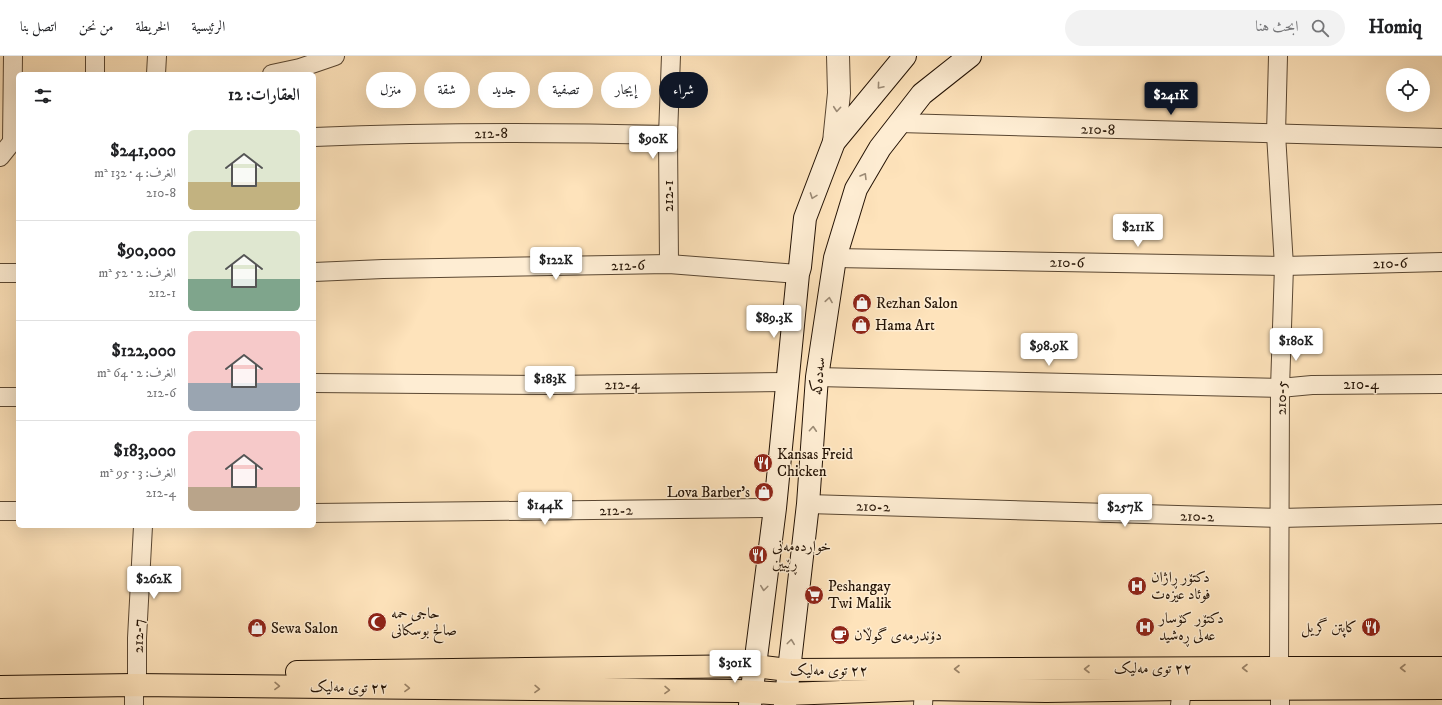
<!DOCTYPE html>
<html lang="ar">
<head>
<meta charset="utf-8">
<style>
  :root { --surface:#fff; --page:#f2f2f2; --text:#202124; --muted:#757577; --line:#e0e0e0; --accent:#111827 }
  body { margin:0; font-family:"IM FELL DW Pica",Amiri,serif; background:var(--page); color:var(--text); direction:rtl; height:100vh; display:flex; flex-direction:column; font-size:15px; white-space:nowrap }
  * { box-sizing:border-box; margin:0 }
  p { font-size:13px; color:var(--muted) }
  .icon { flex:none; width:22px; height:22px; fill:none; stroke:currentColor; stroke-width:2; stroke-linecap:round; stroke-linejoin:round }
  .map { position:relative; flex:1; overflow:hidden; direction:ltr }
  .sheet { position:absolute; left:16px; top:16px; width:300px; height:456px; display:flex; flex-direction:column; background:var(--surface); border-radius:6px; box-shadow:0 4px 16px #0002; direction:rtl }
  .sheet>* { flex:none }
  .guide { position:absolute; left:328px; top:16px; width:380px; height:36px; direction:rtl; display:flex; gap:8px }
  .fabs { position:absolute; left:1386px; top:12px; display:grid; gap:8px }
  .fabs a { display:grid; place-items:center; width:44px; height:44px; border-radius:50%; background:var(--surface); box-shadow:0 4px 16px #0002; font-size:20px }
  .price { position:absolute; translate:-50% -34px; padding:0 9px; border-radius:4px; background:#fff; color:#222; font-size:13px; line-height:26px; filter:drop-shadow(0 1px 2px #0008) }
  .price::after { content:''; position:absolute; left:50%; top:24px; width:12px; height:9px; margin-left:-6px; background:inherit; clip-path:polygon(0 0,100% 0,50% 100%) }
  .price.on { background:var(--accent); color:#fff }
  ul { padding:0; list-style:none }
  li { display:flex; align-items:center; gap:12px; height:100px; padding:0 16px }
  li+li { border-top:1px solid var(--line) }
  li span { display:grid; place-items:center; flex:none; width:112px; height:80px; border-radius:6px; color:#555 }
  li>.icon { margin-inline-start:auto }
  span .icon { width:48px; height:48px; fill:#fffc; stroke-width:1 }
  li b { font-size:17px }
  h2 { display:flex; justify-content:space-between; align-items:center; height:48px; padding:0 16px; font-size:17px }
  .tag { padding:0 14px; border-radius:18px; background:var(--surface); box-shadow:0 4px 16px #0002; font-size:14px; line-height:36px }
  .tag.on { background:var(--accent); color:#fff }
  header { display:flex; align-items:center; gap:24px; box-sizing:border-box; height:56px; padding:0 20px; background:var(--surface); border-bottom:1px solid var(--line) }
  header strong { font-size:19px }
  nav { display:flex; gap:22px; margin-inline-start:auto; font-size:14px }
  .search { width:280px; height:36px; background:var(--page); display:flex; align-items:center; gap:10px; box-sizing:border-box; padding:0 14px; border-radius:22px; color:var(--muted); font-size:15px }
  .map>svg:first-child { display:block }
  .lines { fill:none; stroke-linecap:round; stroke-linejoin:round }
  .minor-casing { stroke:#5a4732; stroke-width:20 }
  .tertiary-casing { stroke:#5a4732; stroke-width:24 }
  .secondary-casing { stroke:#241305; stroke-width:24 }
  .primary-casing { stroke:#241305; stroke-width:24 }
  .minor { stroke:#feedd3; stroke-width:18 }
  .tertiary { stroke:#feedd3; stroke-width:22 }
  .secondary { stroke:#feedd3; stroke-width:22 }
  .primary { stroke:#fee3bb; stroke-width:22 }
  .oneway { stroke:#9c8b76 }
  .oneway2 { stroke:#9c8569 }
  .labels { text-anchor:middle; stroke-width:3; stroke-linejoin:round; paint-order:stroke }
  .street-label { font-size:15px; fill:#241305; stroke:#feedd3 }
  .poi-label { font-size:15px; fill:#241305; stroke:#feedd3; text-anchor:start }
</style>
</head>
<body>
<header>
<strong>Homiq</strong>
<div class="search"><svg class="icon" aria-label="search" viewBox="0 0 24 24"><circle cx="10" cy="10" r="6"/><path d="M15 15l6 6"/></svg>ابحث هنا</div>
<nav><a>الرئيسية</a><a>الخريطة</a><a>من نحن</a><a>اتصل بنا</a></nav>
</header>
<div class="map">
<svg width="1442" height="649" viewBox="0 0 1442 649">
  <rect width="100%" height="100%" fill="#fee3bb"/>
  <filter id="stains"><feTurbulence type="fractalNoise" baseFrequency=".005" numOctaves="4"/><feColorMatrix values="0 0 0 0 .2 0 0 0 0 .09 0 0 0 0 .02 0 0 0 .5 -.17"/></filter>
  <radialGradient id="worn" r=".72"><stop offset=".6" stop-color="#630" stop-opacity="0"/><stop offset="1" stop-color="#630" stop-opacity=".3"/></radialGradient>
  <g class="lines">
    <g class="minor-casing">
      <g id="minor">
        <path d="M1278,0L1276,78L1284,210L1280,332L1279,612"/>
        <path d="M95,18V0"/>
        <path d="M156,18L157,0"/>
        <path d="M272,18L300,12L335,0"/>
        <path d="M899,67L1442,82"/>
        <path d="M314,81C432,76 550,76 668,79"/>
        <path d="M12,86L13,0"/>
        <path d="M0,101L12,86H18"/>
        <path d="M835,202L1284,210L1442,206"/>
        <path d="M669,208L668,79L671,0"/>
        <path d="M314,216L383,213L669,208L798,218"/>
        <path d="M0,217H18"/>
        <path d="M817,321L1280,332L1312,329L1442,328"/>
        <path d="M314,327L552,329L787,326"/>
        <path d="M0,341H18"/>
        <path d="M808,448L1280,462L1442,458"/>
        <path d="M0,455H18"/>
        <path d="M314,457L775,452"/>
        <path d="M137,618V582L143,470"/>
        <path d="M134,629V649"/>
        <path d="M1280,632V649"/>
        <path d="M923,649L924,633"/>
        <path d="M1180,649L1182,633"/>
      </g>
    </g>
    <g class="tertiary-casing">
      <path id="tertiary" d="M834,86L839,37L838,0"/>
    </g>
    <g class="secondary-casing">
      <g id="secondary">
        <path d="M750,649L775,452L798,218L800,211L805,162L834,86L905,0"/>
        <path d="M785,649L808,448L817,321L835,202L856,133L880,92L922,38L970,0"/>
      </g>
    </g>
    <g class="primary-casing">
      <g id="primary">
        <path d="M297,616L754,610L788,614L1279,612H1442"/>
        <path d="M0,631L134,629L738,635L786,638L924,633L1046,635L1182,633L1442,632"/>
      </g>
    </g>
    <use href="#minor" class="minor"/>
    <use href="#tertiary" class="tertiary"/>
    <use href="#secondary" class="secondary"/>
    <use href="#primary" class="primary"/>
  </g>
  <defs><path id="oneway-chevron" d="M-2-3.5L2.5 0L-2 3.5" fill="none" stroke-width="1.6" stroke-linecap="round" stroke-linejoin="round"/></defs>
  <g class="oneway">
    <use href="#oneway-chevron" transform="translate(880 30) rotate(130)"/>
    <use href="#oneway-chevron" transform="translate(837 53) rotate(95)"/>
    <use href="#oneway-chevron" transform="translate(864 120) rotate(-59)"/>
    <use href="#oneway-chevron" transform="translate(813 140) rotate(110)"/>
    <use href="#oneway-chevron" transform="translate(829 244) rotate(-81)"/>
    <use href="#oneway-chevron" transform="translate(813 373) rotate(-86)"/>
    <use href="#oneway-chevron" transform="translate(764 532) rotate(97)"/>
    <use href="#oneway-chevron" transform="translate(791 586) rotate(-83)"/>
  </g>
  <g class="oneway2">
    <use href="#oneway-chevron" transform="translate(1245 612) rotate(180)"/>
    <use href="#oneway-chevron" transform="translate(1403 612) rotate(-180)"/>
    <use href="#oneway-chevron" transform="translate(957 613) rotate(180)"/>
    <use href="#oneway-chevron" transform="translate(1087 613) rotate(180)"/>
    <use href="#oneway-chevron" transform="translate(277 630) rotate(1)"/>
    <use href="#oneway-chevron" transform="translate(407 632) rotate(1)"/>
    <use href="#oneway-chevron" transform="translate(537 633) rotate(1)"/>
    <use href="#oneway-chevron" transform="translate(667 634) rotate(1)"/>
  </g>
  <defs>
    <g id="shop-disc" transform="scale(1)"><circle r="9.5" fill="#8f2418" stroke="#feedd3"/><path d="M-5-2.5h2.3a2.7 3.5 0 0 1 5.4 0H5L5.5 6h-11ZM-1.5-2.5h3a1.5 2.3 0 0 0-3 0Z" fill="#fff"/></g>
    <g id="restaurant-disc" transform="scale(1)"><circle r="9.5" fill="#8f2418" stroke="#feedd3"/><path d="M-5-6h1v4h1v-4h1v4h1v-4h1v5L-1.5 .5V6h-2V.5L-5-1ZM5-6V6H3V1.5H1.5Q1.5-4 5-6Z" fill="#fff"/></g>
    <g id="hospital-disc" transform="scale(1)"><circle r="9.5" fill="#8f2418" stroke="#feedd3"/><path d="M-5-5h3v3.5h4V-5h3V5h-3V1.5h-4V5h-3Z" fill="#fff"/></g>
    <g id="supermarket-disc" transform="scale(1)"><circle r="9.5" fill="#8f2418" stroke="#feedd3"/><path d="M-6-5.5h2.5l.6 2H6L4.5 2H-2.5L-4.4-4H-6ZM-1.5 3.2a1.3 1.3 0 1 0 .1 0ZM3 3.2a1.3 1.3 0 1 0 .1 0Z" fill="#fff"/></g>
    <g id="mosque-disc" transform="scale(1)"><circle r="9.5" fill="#8f2418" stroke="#feedd3"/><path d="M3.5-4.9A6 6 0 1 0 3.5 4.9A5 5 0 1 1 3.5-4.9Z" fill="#fff"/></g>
    <g id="cafe-disc" transform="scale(1)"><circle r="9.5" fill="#8f2418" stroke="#feedd3"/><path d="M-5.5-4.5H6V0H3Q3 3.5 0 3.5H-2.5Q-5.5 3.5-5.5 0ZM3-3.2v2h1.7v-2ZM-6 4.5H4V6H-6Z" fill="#fff"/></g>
  </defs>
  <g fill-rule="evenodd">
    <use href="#shop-disc" x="862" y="247"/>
    <use href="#shop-disc" x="861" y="269"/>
    <use href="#restaurant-disc" x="763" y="407"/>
    <use href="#shop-disc" x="764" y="436"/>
    <use href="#restaurant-disc" x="758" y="499"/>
    <use href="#hospital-disc" x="1137" y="530"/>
    <use href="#supermarket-disc" x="814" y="539"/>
    <use href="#mosque-disc" x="377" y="566"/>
    <use href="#hospital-disc" x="1145" y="571"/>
    <use href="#restaurant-disc" x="1371" y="571"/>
    <use href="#shop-disc" x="257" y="572"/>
    <use href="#cafe-disc" x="840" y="579"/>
  </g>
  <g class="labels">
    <g class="street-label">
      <text transform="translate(1098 73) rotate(2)" y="5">210-8</text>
      <text transform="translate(491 77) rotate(-1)" y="5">212-8</text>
      <text transform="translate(668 140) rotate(-90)" y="5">212-1</text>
      <text transform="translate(1067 206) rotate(1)" y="5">210-6</text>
      <text transform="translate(1390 207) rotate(-1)" y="5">210-6</text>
      <text transform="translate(628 209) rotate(-1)" y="5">212-6</text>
      <text transform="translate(818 320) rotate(-84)" y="5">سەدەکە</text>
      <text transform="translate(622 328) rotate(-1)" y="5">212-4</text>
      <text x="1361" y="333">210-4</text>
      <text transform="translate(1281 342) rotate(-89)" y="5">210-5</text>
      <text transform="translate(873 450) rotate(2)" y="5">210-2</text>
      <text transform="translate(616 454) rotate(-1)" y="5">212-2</text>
      <text transform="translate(1197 460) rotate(2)" y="5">210-2</text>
      <text transform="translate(138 580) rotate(-89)" y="5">212-7</text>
      <text x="1153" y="617">٢٢ توی مەلیک</text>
      <text x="829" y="619">٢٢ توی مەلیک</text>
      <text transform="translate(349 631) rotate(1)" y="5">٢٢ توی مەلیک</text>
    </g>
    <g class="poi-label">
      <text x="876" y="252">Rezhan Salon</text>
      <text x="875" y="274">Hama Art</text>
      <text x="777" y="403">Kansas Freid<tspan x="777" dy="17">Chicken</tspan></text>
      <text x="750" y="441" text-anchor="end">Lova Barber’s</text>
      <text x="772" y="495">خواردە‌مە‌نی<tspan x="772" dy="17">ڕێبین</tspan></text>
      <text x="1151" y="526">دکتۆر ڕاژان<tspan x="1151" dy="17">فوئاد عیزەت</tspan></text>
      <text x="828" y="535">Peshangay<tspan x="828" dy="17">Twi Malik</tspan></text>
      <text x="391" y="562">حاجی حمه<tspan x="391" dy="17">صالح بوسکانی</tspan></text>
      <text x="1159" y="567">دکتۆر کۆسار<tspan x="1159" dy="17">عەلی ڕەشید</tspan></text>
      <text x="1357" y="576" text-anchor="end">کاپتن گریل</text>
      <text x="271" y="577">Sewa Salon</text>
      <text x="854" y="584">دۆندرمەی گوڵان</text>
    </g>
  </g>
  <rect width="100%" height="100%" filter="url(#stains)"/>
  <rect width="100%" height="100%" fill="url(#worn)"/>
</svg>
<div class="fabs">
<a><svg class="icon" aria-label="locate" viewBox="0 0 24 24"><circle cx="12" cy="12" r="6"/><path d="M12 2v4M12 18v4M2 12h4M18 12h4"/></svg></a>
</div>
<b class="price on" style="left:1171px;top:60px">$241K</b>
<b class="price" style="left:653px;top:104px">$90K</b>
<b class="price" style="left:1138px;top:192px">$211K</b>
<b class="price" style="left:556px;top:225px">$122K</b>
<b class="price" style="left:774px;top:283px">$89.3K</b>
<b class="price" style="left:1296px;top:306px">$180K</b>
<b class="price" style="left:1049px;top:311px">$98.9K</b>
<b class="price" style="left:550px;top:344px">$183K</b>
<b class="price" style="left:545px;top:470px">$144K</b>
<b class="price" style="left:1125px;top:472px">$257K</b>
<b class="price" style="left:154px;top:544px">$262K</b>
<b class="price" style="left:735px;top:628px">$301K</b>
<div class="guide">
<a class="tag on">شراء</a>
<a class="tag">إيجار</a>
<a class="tag">تصفية</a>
<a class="tag">جديد</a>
<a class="tag">شقة</a>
<a class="tag">منزل</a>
</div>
<section class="sheet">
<h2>العقارات: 12<svg class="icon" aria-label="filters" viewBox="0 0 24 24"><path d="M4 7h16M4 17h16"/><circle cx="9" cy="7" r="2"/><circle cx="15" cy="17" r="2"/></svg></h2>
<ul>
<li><span style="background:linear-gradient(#dfe7d0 65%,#c2b280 0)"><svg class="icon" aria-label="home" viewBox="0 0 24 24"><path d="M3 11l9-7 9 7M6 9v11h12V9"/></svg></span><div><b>$241,000</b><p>الغرف: 4 · 132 m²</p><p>210-8</p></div></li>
<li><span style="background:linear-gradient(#dfe7d0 60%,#7fa58c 0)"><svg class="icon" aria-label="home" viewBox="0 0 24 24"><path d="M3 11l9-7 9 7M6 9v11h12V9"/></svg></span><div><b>$90,000</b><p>الغرف: 2 · 52 m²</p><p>212-1</p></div></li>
<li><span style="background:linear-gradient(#f6c9c9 65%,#9aa5b1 0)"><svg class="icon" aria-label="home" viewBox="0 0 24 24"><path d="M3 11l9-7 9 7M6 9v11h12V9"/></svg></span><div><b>$122,000</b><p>الغرف: 2 · 64 m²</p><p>212-6</p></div></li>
<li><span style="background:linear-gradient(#f6c9c9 70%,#b9a48a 0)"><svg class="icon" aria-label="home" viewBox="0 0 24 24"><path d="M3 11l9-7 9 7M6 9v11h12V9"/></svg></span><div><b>$183,000</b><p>الغرف: 3 · 95 m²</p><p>212-4</p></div></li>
</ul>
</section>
</div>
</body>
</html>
